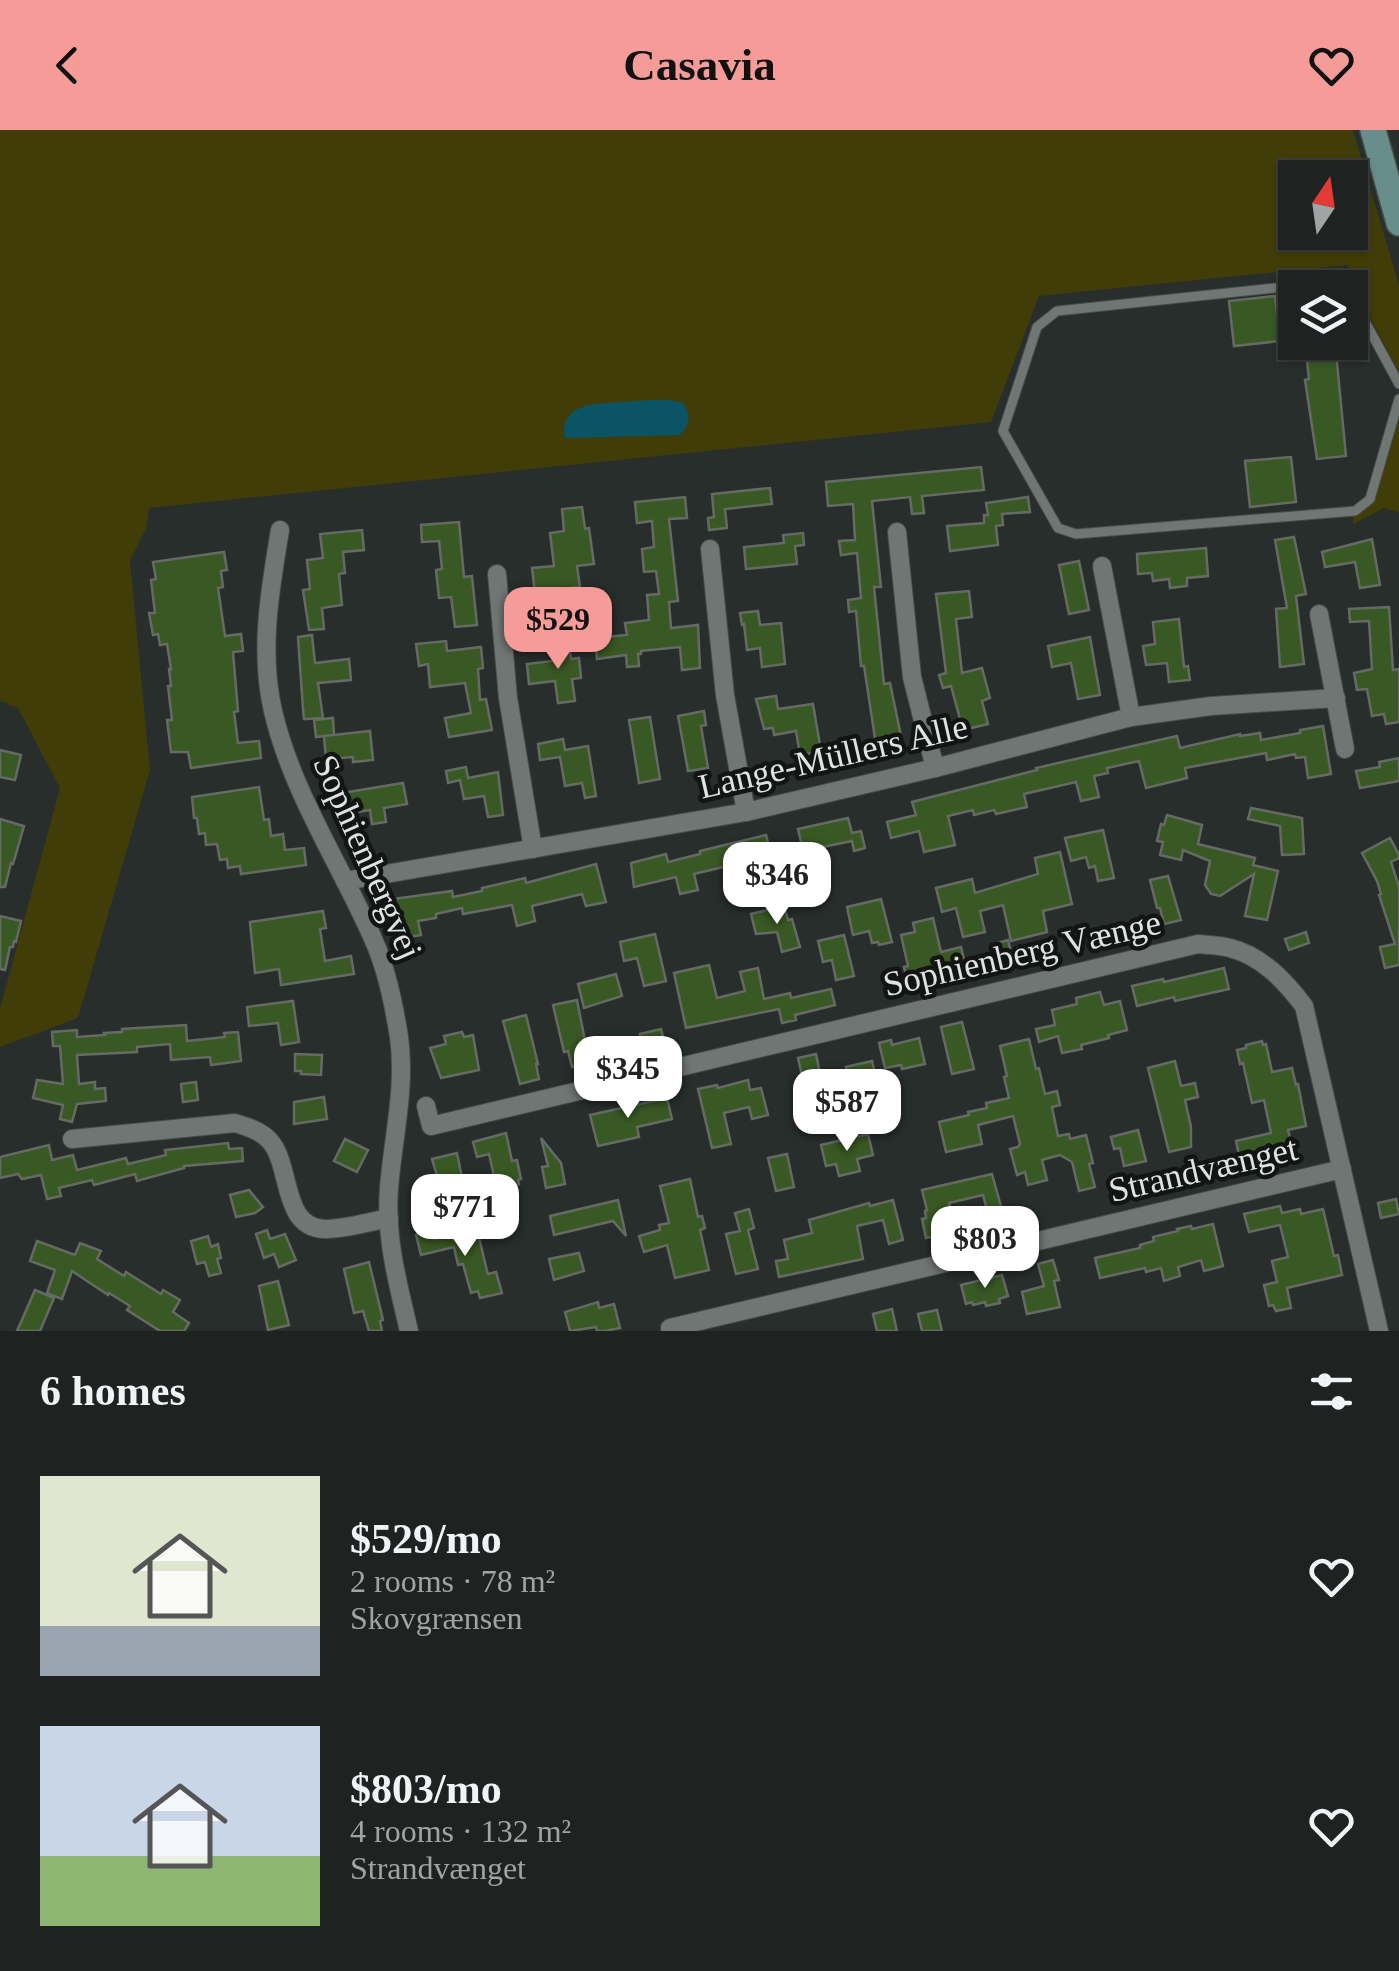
<!DOCTYPE html>
<html lang="en">
<head>
<meta charset="utf-8">
<style>
  :root { --surface:#1e2220; --page:#2b2f2d; --text:#f1f3f6; --muted:#a1a4a5; --line:#3c3f3e; --accent:#f59b98 }
  body { margin:0; font-family:"Times New Roman",serif; background:var(--page); color:var(--text); height:100vh; display:flex; flex-direction:column; font-size:38px; white-space:nowrap }
  * { box-sizing:border-box; margin:0 }
  p { font-size:32px; color:var(--muted) }
  .icon { flex:none; width:55px; height:55px; fill:none; stroke:currentColor; stroke-width:2; stroke-linecap:round; stroke-linejoin:round }
  .map { position:relative; height:1201px; overflow:hidden }
  .panel { display:flex; flex-direction:column; background:var(--surface); flex:1 }
  .panel>* { flex:none }
  .needle { width:65px; rotate:13deg }
  .buttons { position:absolute; left:1278px; top:30px; display:grid; gap:20px }
  .buttons a { display:grid; place-items:center; width:90px; height:90px; border-radius:0px; background:var(--surface); box-shadow:0 2px 8px #0004,0 0 0 2px var(--line); font-size:50px }
  .price { position:absolute; translate:-50% -85px; padding:0 22px; border-radius:20px; background:#fff; color:#222; font-size:32px; line-height:65px; filter:drop-shadow(0 2px 5px #0008) }
  .price::after { content:''; position:absolute; left:50%; top:60px; width:30px; height:22px; margin-left:-15px; background:inherit; clip-path:polygon(0 0,100% 0,50% 100%) }
  .price.current { background:var(--accent); color:#111 }
  ul { padding:0; list-style:none }
  li { display:flex; align-items:center; gap:30px; height:250px; padding:0 40px }
  li span { display:grid; place-items:center; flex:none; width:280px; height:200px; border-radius:0px; color:#555 }
  li>.icon { margin-inline-start:auto }
  span .icon { width:120px; height:120px; fill:#fffc; stroke-width:1 }
  li b { font-size:42px }
  h2 { display:flex; justify-content:space-between; align-items:center; height:120px; padding:0 40px; font-size:42px }
  header { display:flex; justify-content:space-between; align-items:center; height:130px; padding:0 40px; background:var(--accent); color:#111; font-size:45px; font-weight:700 }
  .map>svg:first-child { display:block }
  .green { fill:#403d08; fill-rule:evenodd }
  .water { fill:#0b5466 }
  .building { fill:#395924; stroke:#666a64; stroke-width:2.5 }
  .lines { fill:none; stroke-linecap:round; stroke-linejoin:round }
  .lane-casing { stroke:#474b49; stroke-width:11 }
  .street-casing { stroke:#474b49; stroke-width:20 }
  .secondary-casing { stroke:#474b49; stroke-width:28 }
  .lane { stroke:#707673; stroke-width:9 }
  .street { stroke:#707673; stroke-width:18 }
  .secondary { stroke:#678e8a; stroke-width:25 }
  .labels { text-anchor:middle; stroke-width:9; stroke-linejoin:round; paint-order:stroke }
  .street-label { font-size:35px; fill:#dfe3e1; stroke:#131514 }
</style>
</head>
<body>
<header><svg class="icon" aria-label="back" viewBox="0 0 24 24"><path d="M15 5l-7 7 7 7"/></svg>Casavia<svg class="icon" aria-label="heart" viewBox="0 0 24 24"><path d="M12 20l-8-8c-3-5 5-10 8-4 3-6 11-1 8 4z"/></svg></header>
<div class="map">
<svg width="1399" height="1201" viewBox="0 0 1399 1201">
  <rect width="100%" height="100%" fill="#282e2b"/>
  <g class="green">
    <path d="M0,0H1353L1399,155V242L1353,155L1348,135L1039,166L991,292L149,378L147,396L130,431L150,640L78,888L0,917V879L60,658L18,578L0,571ZM1295,48H1350V102H1295Z"/>
    <path d="M1399,284V382L1384,378L1353,394V384L1364,381L1373,369Z"/>
  </g>
  <path class="water" d="M670,270L683,273C692,286 690,294 680,305L565,308C559,272 597,274 622,272C638,271 654,269 670,270Z"/>
  <g class="building">
    <path d="M1275,166L1280,211L1234,216L1229,171Z"/>
    <path d="M1305,212H1335L1346,326L1317,329L1305,250L1309,249Z"/>
    <path d="M1291,327L1296,372L1250,377L1245,331Z"/>
    <path d="M981,337L984,360L922,366L924,383L912,384L910,367L872,371L881,457H874L884,554L890,553L901,606L899,607V611L876,615L864,536H861L856,481L849,482L848,470L861,468L857,423L841,425L839,411L855,410L853,374L828,376L826,352Z"/>
    <path d="M770,358L772,374L725,379L727,398L709,400L708,388L714,387L712,364Z"/>
    <path d="M685,367L687,388L669,389L678,471L669,472L671,498L698,495L700,538L682,540L680,517L641,521V524H638L639,536L627,537L626,525L597,529L595,508L627,505L625,493L649,490L647,465L659,464L656,441L644,442L642,419L654,417L652,391L637,393L635,372Z"/>
    <path d="M1028,367L1030,382L1002,384L1003,395L996,396L998,415L950,421L947,396L984,393V385H988L986,373Z"/>
    <path d="M582,377L585,399L589,398L594,434L577,436L580,457L549,460L553,495L539,497L532,438L554,436L550,403L564,401L562,379Z"/>
    <path d="M459,392L464,447L472,446L477,495L455,497L451,467L439,468L436,440L442,439L439,411L422,412L421,395Z"/>
    <path d="M362,400L364,420L343,422L345,443L339,444L342,475L322,478L324,499L309,500L303,460L310,459L307,430L323,428L320,404Z"/>
    <path d="M803,403L804,415L795,416L797,434L746,439L744,417L784,413L783,405Z"/>
    <path d="M1294,407L1306,464L1296,466L1304,534L1280,537L1276,479L1287,478L1275,410Z"/>
    <path d="M1372,409L1380,455L1360,458L1355,432L1325,437L1322,422Z"/>
    <path d="M1206,418L1208,446L1187,448V456L1170,458L1169,449L1153,451L1152,443L1138,444L1137,424Z"/>
    <path d="M224,422L227,440L221,441L223,457L218,458L225,506L241,504L243,521L233,522L238,581L234,582L238,613L259,611L261,628L191,638L188,622H171L167,590H172L168,556H171L169,539H171L167,514L160,515L158,504L153,505L149,483H155L151,450L156,449L153,432Z"/>
    <path d="M1079,431L1089,480L1069,484L1059,435Z"/>
    <path d="M969,461L972,487L956,489L962,543L982,538L990,568L982,571L988,594L963,600L951,556L943,558L939,545L946,543L936,464Z"/>
    <path d="M1389,477L1393,540L1399,539V592L1386,594L1384,584L1372,586L1367,559L1357,560L1354,543L1372,539L1369,491L1350,492L1349,479Z"/>
    <path d="M758,481L760,495L781,493L785,534L762,537L760,518L747,520L744,494L742,495L740,483Z"/>
    <path d="M1179,489L1184,537L1188,536L1190,550L1169,552L1167,533L1146,535L1143,516L1155,514L1153,492Z"/>
    <path d="M312,505L315,533L349,529L351,550L318,553L323,588L306,589H304L303,579L298,507Z"/>
    <path d="M1090,507L1100,565L1078,569L1071,533L1052,537L1048,516Z"/>
    <path d="M446,511L447,521L481,517L483,538L478,539L480,570L486,569L492,600L449,607L445,588L471,583L465,553L430,557L428,534L419,536L416,514Z"/>
    <path d="M569,513L571,529L579,528L581,548L572,549L575,571L558,573L555,551L529,554L527,534L553,531L551,515Z"/>
    <path d="M776,566L778,579L813,574L821,621L800,625L796,601L774,605L773,598L764,599L756,569Z"/>
    <path d="M704,581L706,595L701,596L708,638L688,641L678,586Z"/>
    <path d="M650,587L660,649L639,653L629,590Z"/>
    <path d="M333,588L334,605L316,607L314,590Z"/>
    <path d="M1323,596L1331,644L1308,648L1305,627L1296,628L1295,624L1267,630L1266,623L1185,638L1187,648L1146,658L1139,631L1107,638L1108,643L1094,646L1099,667L1081,671L1076,652L1024,664L1027,677L996,684L994,680L974,685L973,680L948,686L955,715L924,722L919,701L891,708L887,692L916,685L912,672L1037,640L1036,638L1177,606L1180,618L1240,604V606L1260,603L1261,610L1300,603V600Z"/>
    <path d="M370,601L373,630L353,632V627L326,629L324,606Z"/>
    <path d="M563,609L565,620L588,616L596,666L585,668L582,653L565,656L560,627L540,630L538,614Z"/>
    <path d="M0,620L21,625L15,650L0,647Z"/>
    <path d="M1399,628V651L1360,658L1356,641L1380,637L1379,632Z"/>
    <path d="M466,637L468,648L498,642L503,685L488,687L484,666L464,669L460,650L448,653L446,641Z"/>
    <path d="M403,653L407,674L384,678L386,692L372,694L370,680L352,683L348,662Z"/>
    <path d="M259,657L264,690L269,689L271,706L283,704L285,720L304,718L306,735L241,744L240,736L228,738L227,729L220,730L217,714L206,715L205,703L199,704L197,688H194L192,667Z"/>
    <path d="M1251,678L1302,688L1304,724L1282,725L1280,696L1248,689Z"/>
    <path d="M1167,685L1202,695L1198,714L1255,728L1253,735L1278,741L1267,790L1245,786L1254,744L1220,766L1211,764L1205,755L1210,731L1183,720L1181,730L1160,725L1163,712L1157,711L1161,694L1164,695Z"/>
    <path d="M848,688L852,703L861,701L865,718L854,721L852,711L803,721L798,699Z"/>
    <path d="M0,689L24,696L13,734L11,733L5,757H0Z"/>
    <path d="M1103,700L1114,748L1098,751L1095,736L1089,738L1086,727L1071,731L1065,708Z"/>
    <path d="M766,705L771,725L752,730L756,744L744,747L740,733L694,744L698,760L680,764L676,747L634,757L631,733L666,724L668,732L700,724V721Z"/>
    <path d="M1390,708L1399,725V728L1391,732L1399,757V835L1385,838L1380,817L1395,814L1379,765L1381,764L1377,751L1362,723Z"/>
    <path d="M1060,722L1072,774L1043,781L1047,802L1011,811L1003,775L980,781L985,802L963,807L956,778L942,782L936,758L972,749L975,763L1038,744L1035,728Z"/>
    <path d="M596,734L606,772L586,776L582,764L532,776L535,791L517,796L512,775L463,784L462,778L436,784V788L418,791L421,805L403,808L400,794L397,795L393,769L452,761L453,767L482,761V758L525,748L526,753Z"/>
    <path d="M1168,746L1181,790L1164,794L1160,778H1157L1150,750Z"/>
    <path d="M881,769L892,812L879,815L878,812L872,813L869,801L853,805L847,777Z"/>
    <path d="M784,776L788,790L792,789L800,817L782,822L777,802L756,804L751,784Z"/>
    <path d="M323,781L326,798L320,799L325,831L351,826L354,844L281,855L279,839L255,843L250,792Z"/>
    <path d="M0,786L21,791L16,812L14,811L13,817H10L5,840L0,839Z"/>
    <path d="M933,788L941,822L961,817L966,838L920,849L921,852L908,855L904,837L908,836L901,805L915,802L913,793Z"/>
    <path d="M1306,802L1309,813L1289,820L1285,809Z"/>
    <path d="M655,804L666,851L644,856L637,828L624,831L620,812Z"/>
    <path d="M844,805L854,846L836,850L832,830L823,832L818,811Z"/>
    <path d="M1008,810L1013,830L998,833L994,814Z"/>
    <path d="M709,835L717,868L745,861L740,842L758,838L764,869L790,863L791,868L831,859L835,875L795,885L796,890L782,893L779,879L686,898L674,843Z"/>
    <path d="M1224,838L1229,859L1175,871L1174,867L1137,876L1132,856L1163,849L1164,852Z"/>
    <path d="M616,844L622,866L584,878L578,854Z"/>
    <path d="M1100,862L1104,875L1120,871L1127,900L1108,905L1109,908L1081,915L1082,919L1062,923L1058,906L1039,912L1036,899L1055,895L1052,880L1077,874L1076,868Z"/>
    <path d="M577,870L586,916L582,917L586,934L572,937L568,921L564,922L553,875Z"/>
    <path d="M293,871L299,912L281,915L278,893L249,896L247,877Z"/>
    <path d="M526,885L538,934H536L539,949L520,954L503,891Z"/>
    <path d="M962,892L974,939L952,944L941,897Z"/>
    <path d="M186,895L187,911L225,907L224,903L238,902L241,931L211,935L210,927L171,930L170,914L137,917V922L77,925L79,954L95,952V959L105,958L106,971L77,974L72,992L60,989L63,975L33,968L37,950L63,954L60,916H53L52,902L77,900V907L105,905L104,903L122,902V899Z"/>
    <path d="M661,899L664,911L643,916L640,904Z"/>
    <path d="M462,902L464,907L473,905L479,940L441,948L430,918L446,914L444,906Z"/>
    <path d="M919,908L925,934L902,939L901,935L885,938L879,913L891,910L892,915Z"/>
    <path d="M1029,909L1036,939L1039,938L1045,964L1057,961L1060,975L1052,977L1058,1006L1069,1004L1070,1009L1086,1005L1093,1033L1089,1034L1095,1057L1079,1061L1072,1032L1060,1025L1042,1030L1047,1050L1028,1055L1025,1042L1017,1045L1010,1019L1018,1017L1020,1014L1013,986L978,995L982,1014L946,1022L939,992L969,985L968,982L987,978L986,973L1009,968L1004,947L1007,946L1000,916Z"/>
    <path d="M1262,911L1263,915L1266,914L1272,942L1292,938L1296,955L1298,954L1306,996L1288,1000L1293,1019L1240,1030L1236,1011L1271,1003L1264,970L1252,973L1243,933L1240,934L1237,920L1246,918V915Z"/>
    <path d="M295,924L322,925L321,945L301,944V941H295Z"/>
    <path d="M816,924L821,948L848,942L846,937L872,931L881,969L830,978L828,970L815,973L810,953L804,955L798,928Z"/>
    <path d="M1175,931L1181,956L1195,953L1198,967L1185,970L1191,997V1017L1169,1022L1148,938Z"/>
    <path d="M748,950L750,960L761,958L768,985L752,989L749,977L724,983L731,1014L712,1018L698,959L717,955L718,958Z"/>
    <path d="M196,952L198,970L183,972L181,954Z"/>
    <path d="M324,967L327,989L294,994V972Z"/>
    <path d="M667,968L672,989L637,997L639,1007L598,1016L590,985Z"/>
    <path d="M1138,1000L1146,1031L1124,1036L1120,1018L1114,1019L1111,1007Z"/>
    <path d="M506,1003L512,1031L517,1030L521,1049L518,1050L519,1054L507,1057L506,1052L496,1055L489,1024L477,1027L473,1012Z"/>
    <path d="M868,1004L873,1025L857,1029L860,1041L839,1046L836,1034L826,1036L821,1015Z"/>
    <path d="M541,1008L561,1033L565,1054L546,1058L542,1037L548,1036Z"/>
    <path d="M345,1009L368,1020L357,1042L334,1031Z"/>
    <path d="M228,1013L229,1019L242,1018L243,1031L184,1036V1038L137,1051L135,1044L94,1055L92,1050L59,1058L61,1066L47,1069L41,1045L22,1049L18,1044L0,1048V1027L49,1015L52,1030L73,1025L77,1040L126,1028L128,1034L166,1025L165,1020Z"/>
    <path d="M457,1023L465,1062L447,1067L445,1058L441,1059L432,1029Z"/>
    <path d="M787,1024L794,1057L776,1061L768,1028Z"/>
    <path d="M992,1044L1002,1080L988,1084L983,1065L949,1073L956,1101L926,1108L922,1089L926,1088L925,1081L927,1080L922,1060Z"/>
    <path d="M690,1049L698,1087L702,1086L705,1098L700,1100L709,1140L675,1148L667,1115L644,1122L639,1106L660,1100L659,1095L669,1093L660,1056Z"/>
    <path d="M249,1060L263,1077L255,1083L236,1087L230,1065Z"/>
    <path d="M1396,1069L1399,1084L1381,1088L1378,1073Z"/>
    <path d="M618,1070L626,1106L613,1091L554,1105L550,1086Z"/>
    <path d="M893,1070L903,1110L889,1114L883,1090L857,1096L863,1129L779,1147L776,1131L788,1129L784,1110L812,1103L809,1090L869,1073L870,1076Z"/>
    <path d="M1280,1076L1282,1083L1300,1079L1301,1084L1323,1079L1334,1126L1338,1125L1342,1145L1287,1158L1291,1178L1276,1181L1273,1175L1269,1176L1264,1155L1277,1152L1272,1131L1288,1127L1280,1095L1249,1102L1244,1084Z"/>
    <path d="M749,1079L754,1098L748,1100L758,1139L736,1144L726,1104L740,1101L735,1083Z"/>
    <path d="M1213,1094L1223,1136L1204,1141L1201,1130L1178,1137L1180,1146L1164,1151L1161,1138L1146,1142L1145,1138L1100,1148L1095,1128L1140,1118V1115L1154,1111L1153,1107L1178,1101L1177,1099L1191,1096L1192,1099Z"/>
    <path d="M477,1099L487,1141L488,1144L496,1142L502,1163L480,1168L478,1161L471,1163L463,1134L458,1135L454,1117L421,1125L416,1105L432,1100L434,1109Z"/>
    <path d="M267,1100L270,1109L285,1104L296,1130L279,1137L274,1124L264,1128L256,1104Z"/>
    <path d="M208,1106L211,1117L218,1114L221,1128L217,1129L221,1143L209,1146L205,1132L197,1134L191,1111Z"/>
    <path d="M37,1111L75,1125L80,1113L101,1121L97,1129L124,1146L126,1142L161,1164L163,1160L180,1170L173,1182L189,1193L184,1201H160L127,1180L130,1176L109,1163L108,1165L72,1141L62,1169L47,1163L55,1140L30,1131Z"/>
    <path d="M579,1123L584,1141L554,1150L549,1129Z"/>
    <path d="M1053,1130L1059,1150L1054,1151L1060,1177L1027,1184L1022,1162L1044,1156L1038,1134Z"/>
    <path d="M369,1132L383,1190L380,1191L382,1201H369L363,1181L354,1183L344,1139Z"/>
    <path d="M1002,1145L1008,1166L999,1169L1000,1173L986,1176L985,1172L973,1175L972,1172L966,1174L961,1155Z"/>
    <path d="M278,1151L289,1195L268,1200L259,1156Z"/>
    <path d="M35,1160L54,1168L40,1201H17Z"/>
    <path d="M598,1172L599,1178L614,1174L620,1198L605,1201H597L596,1197L570,1201L565,1182Z"/>
    <path d="M892,1179L897,1201H877L873,1184Z"/>
    <path d="M937,1180L942,1201H922L918,1184Z"/>
  </g>
  <g class="lines">
    <g class="lane-casing">
      <g id="lane">
        <path d="M1347,158L1332,152L1057,181L1037,197L1003,301L1058,398L1076,404L1355,381L1370,369L1399,269"/>
        <path d="M1350,164L1399,254"/>
      </g>
    </g>
    <g class="street-casing">
      <g id="street">
        <path d="M280,400C270,460 259,521 273,581C292,663 341,735 374,811C387,840 394,875 399,907C406,957 393,1008 389,1058C385,1107 398,1154 409,1201"/>
        <path d="M897,402L912,547L935,638"/>
        <path d="M710,419L725,565L746,682"/>
        <path d="M1102,436L1131,587"/>
        <path d="M497,444L508,568L533,719"/>
        <path d="M1319,484L1345,619"/>
        <path d="M345,751L746,682L935,638L1131,587L1211,576L1336,568"/>
        <path d="M426,976L431,996L1198,814C1208,815 1220,815 1230,818C1262,826 1285,851 1304,876L1379,1201"/>
        <path d="M72,1009L235,993C248,997 261,1001 270,1011C292,1036 281,1098 325,1099C346,1099 368,1092 389,1088"/>
        <path d="M670,1198L1342,1039"/>
      </g>
    </g>
    <g class="secondary-casing">
      <path id="secondary" d="M1373,0L1399,93"/>
    </g>
    <use href="#lane" class="lane"/>
    <use href="#street" class="street"/>
    <use href="#secondary" class="secondary"/>
  </g>
  <g class="labels">
    <g class="street-label">
      <text transform="translate(833 626) rotate(-13)" y="12">Lange-Müllers Alle</text>
      <text transform="translate(368 727) rotate(66)" y="12">Sophienbergvej</text>
      <text transform="translate(1022 823) rotate(-13)" y="12">Sophienberg Vænge</text>
      <text transform="translate(1203 1039) rotate(-13)" y="12">Strandvænget</text>
    </g>
  </g>
</svg>
<div class="buttons">
<a><svg class="needle" viewBox="-14 -14 28 28"><path d="M0-13l5 13h-10z" fill="#e53935"/><path d="M0 13l5-13h-10z" fill="#a1a4a5"/></svg></a>
<a><svg class="icon" aria-label="layers" viewBox="0 0 24 24"><path d="M12 4l9 5-9 5-9-5zM3 14l9 5 9-5"/></svg></a>
</div>
<b class="price current" style="left:558px;top:542px">$529</b>
<b class="price" style="left:777px;top:797px">$346</b>
<b class="price" style="left:628px;top:991px">$345</b>
<b class="price" style="left:847px;top:1024px">$587</b>
<b class="price" style="left:465px;top:1129px">$771</b>
<b class="price" style="left:985px;top:1161px">$803</b>
</div>
<section class="panel">
<h2>6 homes<svg class="icon" aria-label="filters" viewBox="0 0 24 24"><path d="M4 7h16M4 17h16"/><circle cx="9" cy="7" r="2"/><circle cx="15" cy="17" r="2"/></svg></h2>
<ul>
<li><span style="background:linear-gradient(#dfe7d0 75%,#9aa5b1 0)"><svg class="icon" aria-label="home" viewBox="0 0 24 24"><path d="M3 11l9-7 9 7M6 9v11h12V9"/></svg></span><div><b>$529/mo</b><p>2 rooms · 78 m²</p><p>Skovgrænsen</p></div><svg class="icon" aria-label="heart" viewBox="0 0 24 24"><path d="M12 20l-8-8c-3-5 5-10 8-4 3-6 11-1 8 4z"/></svg></li>
<li><span style="background:linear-gradient(#c9d6e8 65%,#8fb573 0)"><svg class="icon" aria-label="home" viewBox="0 0 24 24"><path d="M3 11l9-7 9 7M6 9v11h12V9"/></svg></span><div><b>$803/mo</b><p>4 rooms · 132 m²</p><p>Strandvænget</p></div><svg class="icon" aria-label="heart" viewBox="0 0 24 24"><path d="M12 20l-8-8c-3-5 5-10 8-4 3-6 11-1 8 4z"/></svg></li>
</ul>
</section>
</body>
</html>
